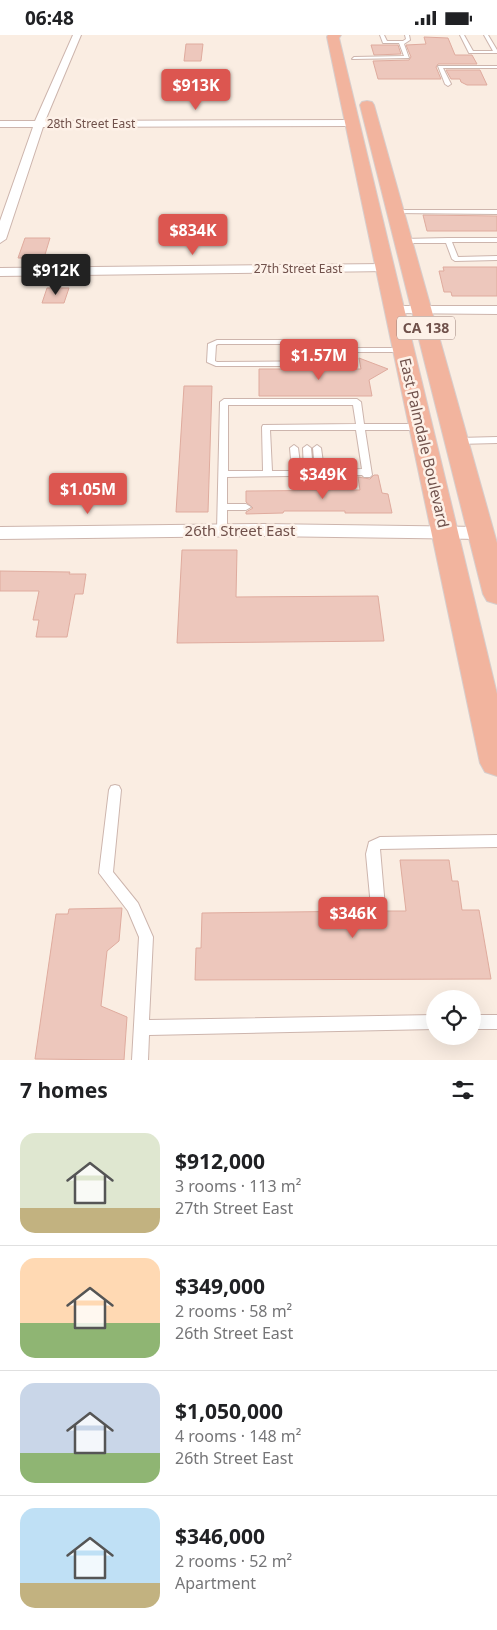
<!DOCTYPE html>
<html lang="en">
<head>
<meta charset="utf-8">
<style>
  :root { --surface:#fff; --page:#f6f6f6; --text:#202124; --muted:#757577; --line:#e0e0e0; --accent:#dc5650 }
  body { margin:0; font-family:"Noto Sans",sans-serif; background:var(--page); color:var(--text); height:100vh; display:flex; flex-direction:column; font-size:19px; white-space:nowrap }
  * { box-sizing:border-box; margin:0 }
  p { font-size:16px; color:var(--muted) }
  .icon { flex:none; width:28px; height:28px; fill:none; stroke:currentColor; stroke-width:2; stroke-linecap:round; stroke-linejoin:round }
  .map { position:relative; height:1025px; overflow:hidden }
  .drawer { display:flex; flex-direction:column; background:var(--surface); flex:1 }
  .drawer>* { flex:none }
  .fabs { position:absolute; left:426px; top:955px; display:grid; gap:10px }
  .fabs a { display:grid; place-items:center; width:55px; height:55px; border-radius:50%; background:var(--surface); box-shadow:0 5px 20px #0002; font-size:25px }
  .price { position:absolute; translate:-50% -42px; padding:0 11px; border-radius:5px; background:var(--accent); color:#fff; font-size:16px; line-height:32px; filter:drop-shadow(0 1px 2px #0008) }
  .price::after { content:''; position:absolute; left:50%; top:30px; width:15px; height:11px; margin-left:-8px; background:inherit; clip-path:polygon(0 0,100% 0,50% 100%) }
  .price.current { background:#222; color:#fff }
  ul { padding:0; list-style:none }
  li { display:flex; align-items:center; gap:15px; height:125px; padding:0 20px }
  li+li { border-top:1px solid var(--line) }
  li span { display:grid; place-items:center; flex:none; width:140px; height:100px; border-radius:15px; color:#555 }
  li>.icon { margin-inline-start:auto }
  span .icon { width:60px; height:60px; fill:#fffc; stroke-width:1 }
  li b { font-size:21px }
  h2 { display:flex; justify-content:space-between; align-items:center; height:60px; padding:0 20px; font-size:21px }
  .status { display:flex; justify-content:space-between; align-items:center; height:35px; padding:0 25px; background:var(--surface); direction:ltr }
  .status svg { height:14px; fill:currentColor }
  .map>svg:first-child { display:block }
  .building { fill:#edc7bc; stroke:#dfab9e }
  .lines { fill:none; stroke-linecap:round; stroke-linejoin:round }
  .service-casing { stroke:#cdb5ad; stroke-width:2 }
  .minor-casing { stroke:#cdb5ad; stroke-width:2 }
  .trunk-casing { stroke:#d7cecd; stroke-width:2 }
  .service { fill:#fff; fill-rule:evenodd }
  .minor { fill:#fff; fill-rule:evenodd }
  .trunk { fill:#f2b49e; fill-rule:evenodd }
  .labels { text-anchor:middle; stroke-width:5; stroke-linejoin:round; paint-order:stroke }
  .far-street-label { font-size:12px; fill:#70514b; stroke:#fdf1e8 }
  .shield { fill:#fdf1e8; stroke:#9a817a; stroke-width:1 }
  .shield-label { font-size:14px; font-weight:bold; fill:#70514b }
  .street-label { font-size:15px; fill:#70514b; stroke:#fdf1e8 }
</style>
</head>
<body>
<div class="status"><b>06:48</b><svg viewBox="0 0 49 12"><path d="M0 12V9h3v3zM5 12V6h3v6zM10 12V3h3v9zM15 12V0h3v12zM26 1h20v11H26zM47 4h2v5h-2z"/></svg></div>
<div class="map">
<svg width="497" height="1025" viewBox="0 0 497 1025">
  <rect width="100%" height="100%" fill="#faede2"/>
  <g class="building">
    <path d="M424,2L448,3L455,20H472L477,29H438L436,32L441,44H378L373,26L409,25L411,22L406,10L426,9Z"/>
    <path d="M186,9H203L201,26H184Z"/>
    <path d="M371,10H398L401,19L374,20Z"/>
    <path d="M446,35H480L487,50H467L461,47L460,44H451Z"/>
    <path d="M423,180L497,181V196H427Z"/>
    <path d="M25,203H50L44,223H18Z"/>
    <path d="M443,232H497V261H452L451,257H444L439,236H444Z"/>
    <path d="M47,253H69L64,268H42Z"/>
    <path d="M359,323L388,334L369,345L372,361H259V334H361Z"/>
    <path d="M184,351H212L208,477H176Z"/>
    <path d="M374,440H378L382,458L388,459L392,478H345V476H284L283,478L246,479V477L253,473L246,467V456L360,455L358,442L370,444Z"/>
    <path d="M182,515H237L236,562L378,561L384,606L177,608Z"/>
    <path d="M0,536L70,537L69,539H86L83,559H75L67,602H36L39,585H33L39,556H0Z"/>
    <path d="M400,825H449L452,846H458L462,875H479L491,944L195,945L196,913H201L202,878L371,876L379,880L385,876H406Z"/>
    <path d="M122,873L119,906L107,916L101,971L127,982L124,1025L35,1024L56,879H68L69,874Z"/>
  </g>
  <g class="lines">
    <g class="service-casing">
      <g id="service">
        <path d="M380,0H384L387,6H403L406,4L405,0H409L410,5L404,9L409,23L352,24L354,22L404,21L399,8H383Z"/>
        <path d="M460,0H464L473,16H493L484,0H488L497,15V18H469Z"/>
        <path d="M438,31H497V33H443L451,49L448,51L445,49Z"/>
        <path d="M396,175H497V179L394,178V176Z"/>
        <path d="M448,203H497V207H452L458,222L497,221V225L455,226L452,224L446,208H403L400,206L403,204Z"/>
        <path d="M217,305H343L349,308L350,313H403L407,315L403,317H351L353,327L346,331H216L207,327L208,309ZM218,309H341L345,326L217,327L215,326L216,310Z"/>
        <path d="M224,364H357L361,367L364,389H420L424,392L420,395H365L372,440L370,442H364L362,440L227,442V469H246L251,472L246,475H227V495L222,498L217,495L220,367ZM228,370H353L356,389L263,390L262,392L263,436H228ZM270,395H356L362,434L324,435L321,413L317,410L313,413L315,435H313L311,413L307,410L303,413L304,435L301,436L298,413L294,410L290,413L292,436H272Z"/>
        <path d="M497,402V408L458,409L454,406L458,403Z"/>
        <path d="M115,750L119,751L121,755L113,837L138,868L153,902L149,985L435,980V994L149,1000L148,1025H132L139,902L128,876L99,838L109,755L111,751Z"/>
        <path d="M497,800V812L380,814L385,872L383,876L378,878L373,876L371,872L366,819L369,807L380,802Z"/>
        <rect x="472" y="980" width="25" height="14"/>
      </g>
    </g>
    <g class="minor-casing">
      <g id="minor">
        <path d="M73,0H81L45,86L353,85L358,88L353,91L43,92L6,204L0,208V186L33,92H0V86H35Z"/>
        <path d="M385,229L390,230L392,233L390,236L0,241V233Z"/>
        <path d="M394,271H497V279L389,278L387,275L389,272Z"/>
        <path d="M263,489L481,492L488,494L490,498L488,502L481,504L263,501L0,504V492Z"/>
      </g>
    </g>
    <g class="trunk-casing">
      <g id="trunk">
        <path d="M328,0H341L339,3L497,659V741L485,737L480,728L327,2Z"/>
        <path d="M367,66L372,67L374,70L497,508V569L487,566L483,559L360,70L362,67Z"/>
      </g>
    </g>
    <use href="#service" class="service"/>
    <use href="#minor" class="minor"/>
    <use href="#trunk" class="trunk"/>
  </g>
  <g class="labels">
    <g class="far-street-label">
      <text x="91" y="93">28th Street East</text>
      <text x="298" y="238">27th Street East</text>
    </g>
    <rect class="shield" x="397" y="281.5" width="58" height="23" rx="4"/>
    <g class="shield-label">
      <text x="426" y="298">CA 138</text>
    </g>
    <g class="street-label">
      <text transform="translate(424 408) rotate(77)" y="5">East Palmdale Boulevard</text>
      <text x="240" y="501">26th Street East</text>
    </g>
  </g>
</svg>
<div class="fabs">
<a><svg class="icon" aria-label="locate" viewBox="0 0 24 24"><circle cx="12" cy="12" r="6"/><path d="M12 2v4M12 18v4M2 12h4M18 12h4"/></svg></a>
</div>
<b class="price" style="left:196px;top:76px">$913K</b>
<b class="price" style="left:193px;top:221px">$834K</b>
<b class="price current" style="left:56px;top:261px">$912K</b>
<b class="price" style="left:319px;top:346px">$1.57M</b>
<b class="price" style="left:323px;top:465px">$349K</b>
<b class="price" style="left:88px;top:480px">$1.05M</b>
<b class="price" style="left:353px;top:904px">$346K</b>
</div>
<section class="drawer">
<h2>7 homes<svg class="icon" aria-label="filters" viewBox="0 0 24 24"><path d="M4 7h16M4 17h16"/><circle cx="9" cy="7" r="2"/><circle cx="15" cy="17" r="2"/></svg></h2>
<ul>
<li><span style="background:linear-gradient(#dfe7d0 75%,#c2b280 0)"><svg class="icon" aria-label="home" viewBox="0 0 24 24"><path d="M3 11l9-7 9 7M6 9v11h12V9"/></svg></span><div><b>$912,000</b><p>3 rooms · 113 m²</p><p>27th Street East</p></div></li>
<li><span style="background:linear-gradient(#ffd9b3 65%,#8fb573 0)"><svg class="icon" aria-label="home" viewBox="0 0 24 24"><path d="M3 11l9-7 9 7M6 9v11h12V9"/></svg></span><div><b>$349,000</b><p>2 rooms · 58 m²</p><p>26th Street East</p></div></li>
<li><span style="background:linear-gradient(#c9d6e8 70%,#8fb573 0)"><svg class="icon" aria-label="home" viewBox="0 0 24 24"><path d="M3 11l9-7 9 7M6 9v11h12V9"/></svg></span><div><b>$1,050,000</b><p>4 rooms · 148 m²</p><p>26th Street East</p></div></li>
<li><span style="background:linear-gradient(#bfe0f5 75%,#c2b280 0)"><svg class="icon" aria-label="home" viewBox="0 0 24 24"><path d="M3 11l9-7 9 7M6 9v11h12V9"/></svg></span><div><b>$346,000</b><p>2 rooms · 52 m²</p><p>Apartment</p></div></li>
</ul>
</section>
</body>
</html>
